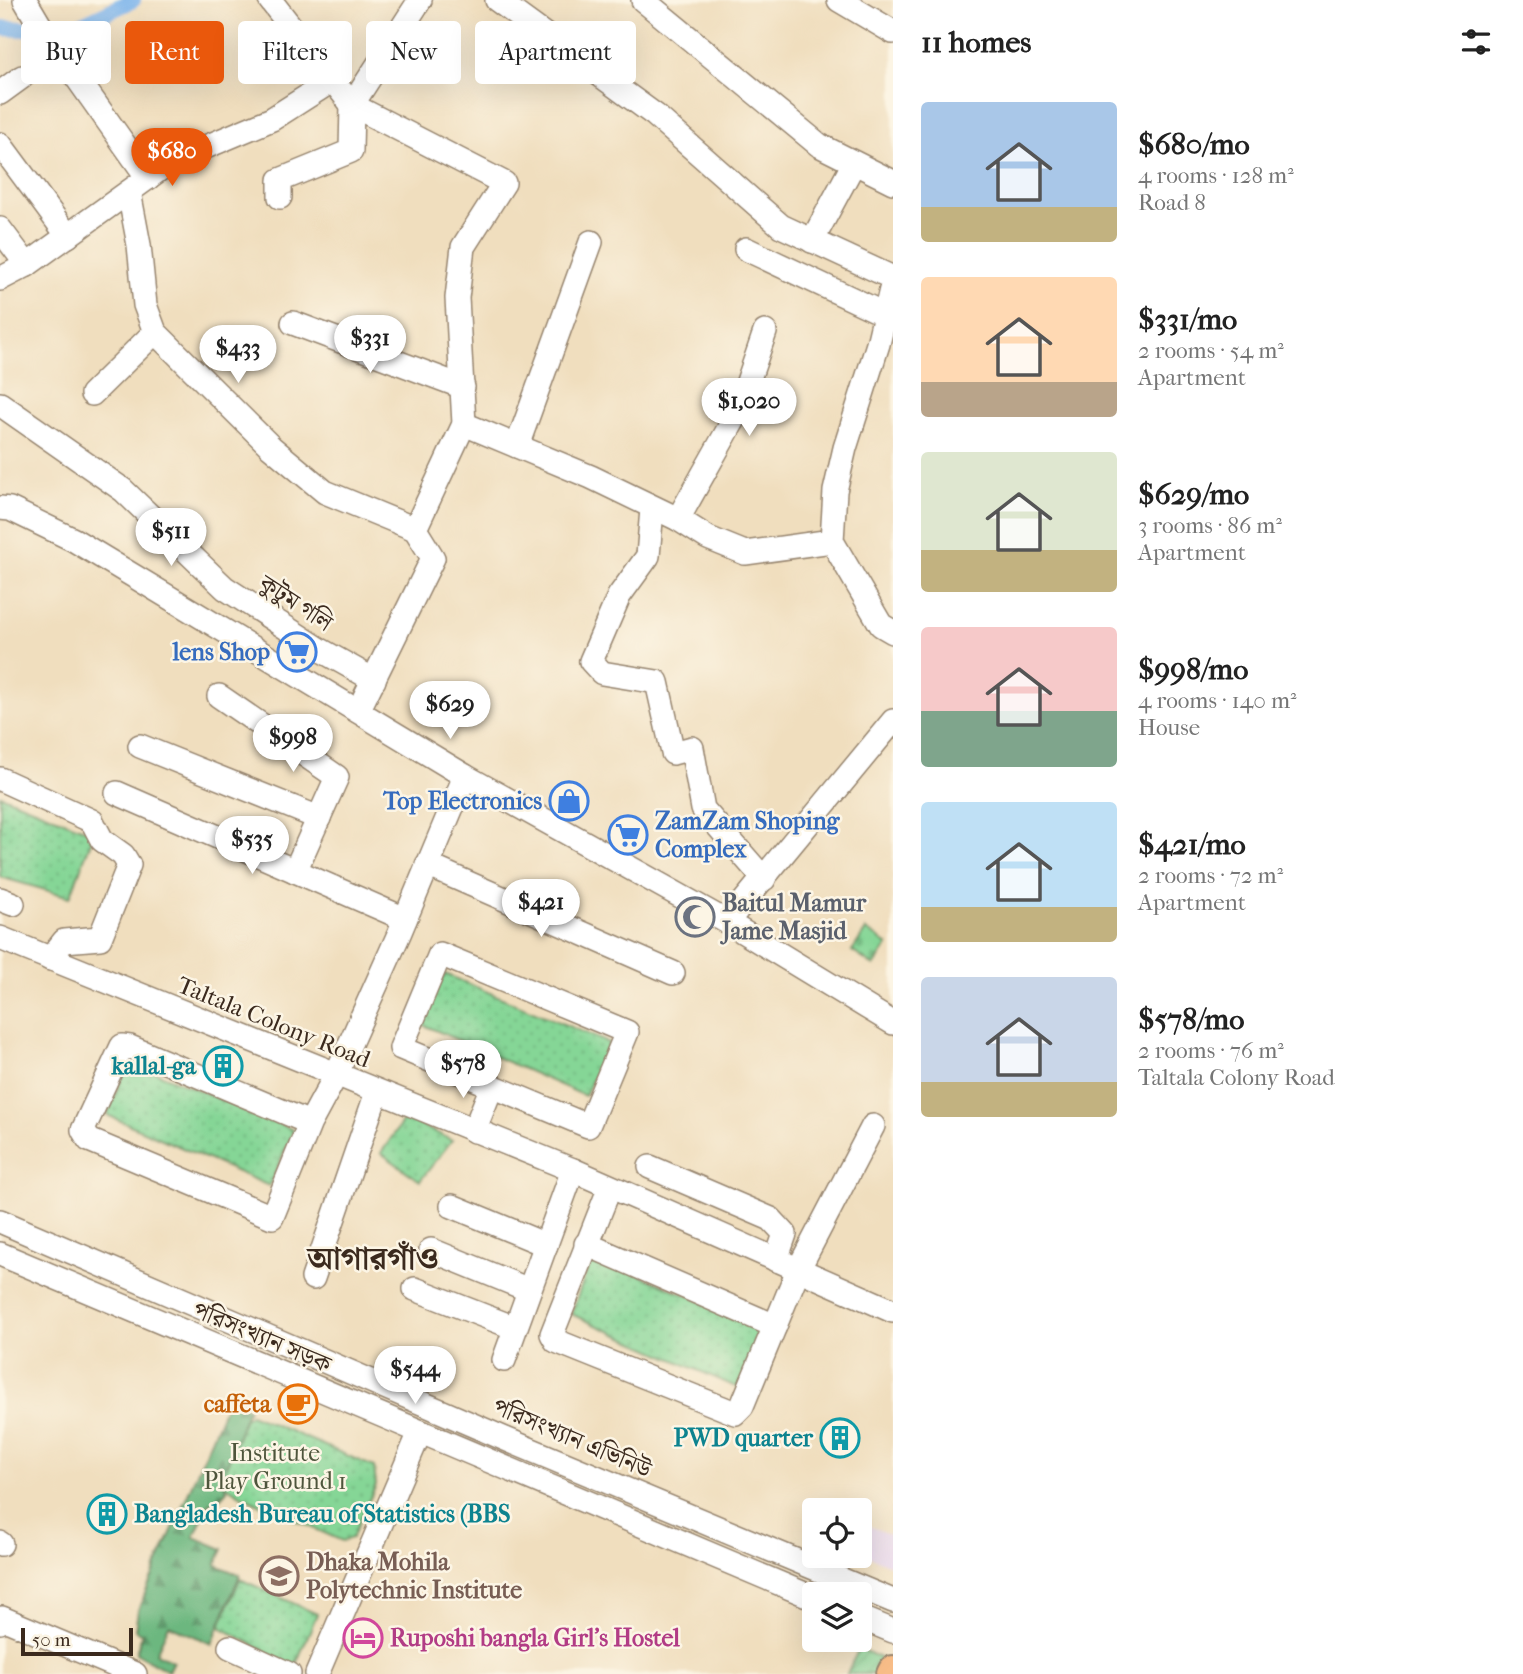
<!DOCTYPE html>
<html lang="en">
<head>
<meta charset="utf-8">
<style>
  :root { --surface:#fff; --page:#f2f2f2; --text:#222; --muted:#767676; --accent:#ea580c }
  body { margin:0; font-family:"IM FELL French Canon","Noto Serif Bengali",serif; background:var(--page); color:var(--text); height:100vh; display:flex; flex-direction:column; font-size:26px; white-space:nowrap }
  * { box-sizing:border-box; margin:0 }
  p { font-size:23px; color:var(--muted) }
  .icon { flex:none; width:38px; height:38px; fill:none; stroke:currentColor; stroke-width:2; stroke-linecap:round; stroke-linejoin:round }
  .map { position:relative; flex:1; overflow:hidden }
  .side { display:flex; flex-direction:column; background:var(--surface); width:630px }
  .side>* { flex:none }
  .guide { position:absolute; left:21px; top:21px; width:665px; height:63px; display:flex; gap:14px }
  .tools { position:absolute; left:802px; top:1498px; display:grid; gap:14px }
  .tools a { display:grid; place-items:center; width:70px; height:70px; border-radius:7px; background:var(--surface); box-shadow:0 7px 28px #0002; font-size:35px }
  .scale { position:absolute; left:21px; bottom:18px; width:112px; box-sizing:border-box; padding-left:7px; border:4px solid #3b2a1e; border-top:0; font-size:19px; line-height:24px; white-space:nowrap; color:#3b2a1e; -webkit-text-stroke:5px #fcf5e5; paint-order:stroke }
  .price { position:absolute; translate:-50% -60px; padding:0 16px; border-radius:24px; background:#fff; color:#222; font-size:23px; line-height:46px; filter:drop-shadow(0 2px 4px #0008) }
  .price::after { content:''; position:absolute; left:50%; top:42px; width:21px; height:16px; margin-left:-10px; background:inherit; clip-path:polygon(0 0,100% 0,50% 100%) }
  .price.current { background:var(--accent); color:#fff }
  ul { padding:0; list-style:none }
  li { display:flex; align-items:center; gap:21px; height:175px; padding:0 28px }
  li span { display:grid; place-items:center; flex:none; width:196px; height:140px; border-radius:7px; color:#555 }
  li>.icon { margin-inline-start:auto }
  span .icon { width:84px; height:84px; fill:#fffc; stroke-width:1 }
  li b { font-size:30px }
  h2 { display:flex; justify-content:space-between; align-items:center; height:84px; padding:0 28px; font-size:30px }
  .chip { padding:0 24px; border-radius:7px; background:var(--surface); box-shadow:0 7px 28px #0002; font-size:24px; line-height:63px }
  .chip.current { background:var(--accent); color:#fff }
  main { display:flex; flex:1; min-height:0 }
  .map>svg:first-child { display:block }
  .built { fill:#e5d3f1 }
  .grass { fill:url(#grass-dots); stroke:#60805a; stroke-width:2 }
  .forest { fill:url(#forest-firs); stroke:#54704e; stroke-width:2 }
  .cemetery { fill:url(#cemetery-stones); stroke:#60805a; stroke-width:2 }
  .garden { fill:url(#garden-furrows); stroke:#60805a; stroke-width:2 }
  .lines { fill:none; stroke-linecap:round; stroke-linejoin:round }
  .canal { stroke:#7cb4ec; stroke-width:16 }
  .minor-casing { stroke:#96846e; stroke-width:26 }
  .major-casing { stroke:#96846e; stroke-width:32 }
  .minor { stroke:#fff; stroke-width:23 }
  .major { stroke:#f8bd88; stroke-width:28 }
  .labels { text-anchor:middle; stroke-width:5; stroke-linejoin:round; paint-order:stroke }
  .street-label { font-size:24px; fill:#3b2a1e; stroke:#fcf5e5 }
  .shop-label { font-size:24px; font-weight:bold; fill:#366cbe; stroke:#fcf5e5; text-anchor:end }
  .worship-label { font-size:24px; font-weight:bold; fill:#5b616d; stroke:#fcf5e5; text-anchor:start }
  .culture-label { font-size:24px; font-weight:bold; fill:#0d838f; stroke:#fcf5e5; text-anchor:end }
  .food-label { font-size:24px; font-weight:bold; fill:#c56008; stroke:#fcf5e5; text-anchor:end }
  .park-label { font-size:24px; fill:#4e553c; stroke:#fcf5e5 }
  .education-label { font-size:24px; font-weight:bold; fill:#785e54; stroke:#fcf5e5; text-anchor:start }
  .hotel-label { font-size:24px; font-weight:bold; fill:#b23c85; stroke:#fcf5e5; text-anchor:start }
  .district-label { font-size:32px; font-weight:bold; fill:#3b2a1e; stroke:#fcf5e5 }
</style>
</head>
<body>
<main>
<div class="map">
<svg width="893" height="1674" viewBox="0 0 893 1674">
  <defs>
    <pattern id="grass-dots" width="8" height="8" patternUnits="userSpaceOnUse" patternTransform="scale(1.75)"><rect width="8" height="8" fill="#85d696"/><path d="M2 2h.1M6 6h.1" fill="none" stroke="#74b881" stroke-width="1.8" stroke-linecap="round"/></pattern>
    <pattern id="forest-firs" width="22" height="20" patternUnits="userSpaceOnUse" patternTransform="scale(1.75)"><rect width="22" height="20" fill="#6cb77f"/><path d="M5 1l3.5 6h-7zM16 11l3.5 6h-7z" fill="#5a9567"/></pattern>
    <pattern id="cemetery-stones" width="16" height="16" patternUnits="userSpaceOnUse" patternTransform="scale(1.75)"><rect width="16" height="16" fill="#85d696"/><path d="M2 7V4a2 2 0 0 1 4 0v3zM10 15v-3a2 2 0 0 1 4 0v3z" fill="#74b881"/></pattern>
    <pattern id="garden-furrows" width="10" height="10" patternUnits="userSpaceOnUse" patternTransform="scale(1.75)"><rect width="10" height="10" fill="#85d696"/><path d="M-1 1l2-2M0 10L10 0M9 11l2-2" fill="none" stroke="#74b881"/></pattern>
  </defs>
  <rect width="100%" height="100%" fill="#fcf5e5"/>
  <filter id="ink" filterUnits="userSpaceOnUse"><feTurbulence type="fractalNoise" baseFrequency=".0143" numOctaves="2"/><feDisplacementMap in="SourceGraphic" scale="14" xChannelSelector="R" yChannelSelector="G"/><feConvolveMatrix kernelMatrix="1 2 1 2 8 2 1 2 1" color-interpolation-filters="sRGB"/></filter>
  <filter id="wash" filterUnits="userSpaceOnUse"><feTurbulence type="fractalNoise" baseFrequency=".00686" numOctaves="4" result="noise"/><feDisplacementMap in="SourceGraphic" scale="28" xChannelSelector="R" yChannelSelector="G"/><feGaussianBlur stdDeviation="1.57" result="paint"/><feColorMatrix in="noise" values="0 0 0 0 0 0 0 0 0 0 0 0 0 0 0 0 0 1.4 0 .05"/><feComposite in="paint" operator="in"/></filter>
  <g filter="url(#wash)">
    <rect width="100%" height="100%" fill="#f0debe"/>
    <path class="built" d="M859,1522L893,1536V1566L859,1552Z"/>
    <g class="grass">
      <path d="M0,795L94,833L70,897L0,877Z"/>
      <path d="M445,974L609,1043L585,1096L419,1023Z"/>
      <path d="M129,1061L294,1130L269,1186L107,1115Z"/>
      <path d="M405,1118L452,1140L420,1181L381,1153Z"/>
      <path d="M593,1255L764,1328L738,1388L571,1314Z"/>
      <path d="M250,1414L374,1467L376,1485L352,1538L342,1541L244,1497L223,1484L224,1473L245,1418Z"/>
      <path d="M240,1579L317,1614L296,1664L293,1666L222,1628L221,1623Z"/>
    </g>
    <path class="forest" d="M228,1400L248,1408L222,1478L227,1490L217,1501L209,1503L194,1537L223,1549L216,1565L240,1575L212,1644L169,1625L156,1653L173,1661L168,1671L136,1653L142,1634L135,1630L138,1610Z"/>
    <path class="cemetery" d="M866,930L888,945L874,966L852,951Z"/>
    <path class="garden" d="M859,1648L882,1659L875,1674H847Z"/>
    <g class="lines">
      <path class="canal" d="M0,28L68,31L133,0"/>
    </g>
  </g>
  <g filter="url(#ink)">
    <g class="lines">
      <g class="minor-casing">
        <g id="minor">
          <path d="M25,0L41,27L148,178"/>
          <path d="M270,0L352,105L504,183L463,247L457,298L464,424L415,529"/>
          <path d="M497,0L655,115L781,226L893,278"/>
          <path d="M643,0L819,145L893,182"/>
          <path d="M839,0L893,32"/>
          <path d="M0,93L22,77"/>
          <path d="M0,144L68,236"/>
          <path d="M129,192L139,245L145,305L155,332L271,447L325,492L415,529L433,558L358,711"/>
          <path d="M280,197V180L351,151L352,105L420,0"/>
          <path d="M0,229L27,265"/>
          <path d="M812,241L854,163"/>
          <path d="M746,249L884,314"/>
          <path d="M0,279L27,265L170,162L272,119L333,80"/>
          <path d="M893,281L878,344L845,448L835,491L832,541L881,625L893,632"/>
          <path d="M293,323L463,387"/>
          <path d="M92,394L155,332"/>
          <path d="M0,404L123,490L225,588L319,649L374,680"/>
          <path d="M464,424L591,477L678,519L708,538L745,553L832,541"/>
          <path d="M517,446L591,242"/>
          <path d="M0,508L10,509L74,540L465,776L727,922L893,1023"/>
          <path d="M652,509L648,556L619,596L591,661L602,673L657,682L673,753L692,748L703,809L764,879"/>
          <path d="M678,519L737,414L765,332"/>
          <path d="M219,696L337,777L295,871"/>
          <path d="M140,746L319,818"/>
          <path d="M0,779L92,821L102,840L123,855L129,865L100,938L64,941L50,959"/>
          <path d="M117,793L405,919"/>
          <path d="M427,865L673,973"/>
          <path d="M0,899L13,904"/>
          <path d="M727,922L893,721"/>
          <path d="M0,938L573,1170L893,1311"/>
          <path d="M440,954L627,1032L588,1126L401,1048Z"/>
          <path d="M310,1123L130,1047L122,1046L83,1130L89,1140L272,1217L310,1123L336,1075L399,934L465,776"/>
          <path d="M474,1131L492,1086"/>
          <path d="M650,1167L771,1219L785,1234L776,1260"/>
          <path d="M610,1187L552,1334L556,1341L735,1413L742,1406L798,1270L873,1126"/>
          <path d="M452,1206L546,1245"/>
          <path d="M0,1221L503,1438L893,1601"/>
          <path d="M586,1244L775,1326"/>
          <path d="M431,1250L529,1290"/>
          <path d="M0,1254L814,1598"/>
          <path d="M313,1278L377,1092"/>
          <path d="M415,1289L515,1328"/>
          <path d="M504,1360L573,1170"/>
          <path d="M0,1543L1,1544"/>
          <path d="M859,1617L893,1631"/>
          <path d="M0,1622L2,1618L135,1674"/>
          <path d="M230,1647L289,1674"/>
          <path d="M317,1674L420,1432"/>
        </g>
      </g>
      <g class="major-casing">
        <path id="major" d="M891,1674L893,1670"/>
      </g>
      <use href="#minor" class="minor"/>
      <use href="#major" class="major"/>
    </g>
  </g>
  <defs>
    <g id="supermarket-ring" transform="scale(2.0125)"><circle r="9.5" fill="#fcf5e5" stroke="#3f7fe0" stroke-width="1.5"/><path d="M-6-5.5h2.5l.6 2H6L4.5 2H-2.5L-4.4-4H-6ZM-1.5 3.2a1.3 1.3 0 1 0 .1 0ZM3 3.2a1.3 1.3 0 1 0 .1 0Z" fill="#3f7fe0"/></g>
    <g id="shop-ring" transform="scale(2.0125)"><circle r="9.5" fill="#fcf5e5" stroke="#3f7fe0" stroke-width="1.5"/><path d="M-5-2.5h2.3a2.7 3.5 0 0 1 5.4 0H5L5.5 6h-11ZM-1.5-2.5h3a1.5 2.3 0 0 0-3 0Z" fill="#3f7fe0"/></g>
    <g id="mosque-ring" transform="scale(2.0125)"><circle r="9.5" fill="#fcf5e5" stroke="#6b7280" stroke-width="1.5"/><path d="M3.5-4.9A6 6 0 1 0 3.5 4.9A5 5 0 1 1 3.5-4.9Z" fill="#6b7280"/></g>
    <g id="building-ring" transform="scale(2.0125)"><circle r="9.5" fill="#fcf5e5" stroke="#0f9aa8" stroke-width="1.5"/><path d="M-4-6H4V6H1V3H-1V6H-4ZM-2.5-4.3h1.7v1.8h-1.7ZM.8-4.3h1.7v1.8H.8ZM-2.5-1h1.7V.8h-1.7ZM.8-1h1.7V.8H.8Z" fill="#0f9aa8"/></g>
    <g id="cafe-ring" transform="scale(2.0125)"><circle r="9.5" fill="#fcf5e5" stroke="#e8710a" stroke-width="1.5"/><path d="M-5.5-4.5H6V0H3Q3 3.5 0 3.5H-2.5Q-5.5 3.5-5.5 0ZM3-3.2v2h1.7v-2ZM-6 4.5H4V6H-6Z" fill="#e8710a"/></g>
    <g id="university-ring" transform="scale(2.0125)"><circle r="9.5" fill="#fcf5e5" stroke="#8d6e63" stroke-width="1.5"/><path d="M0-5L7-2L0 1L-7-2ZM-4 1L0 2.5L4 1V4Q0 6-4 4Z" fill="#8d6e63"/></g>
    <g id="hotel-ring" transform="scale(2.0125)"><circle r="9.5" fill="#fcf5e5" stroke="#d1479c" stroke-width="1.5"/><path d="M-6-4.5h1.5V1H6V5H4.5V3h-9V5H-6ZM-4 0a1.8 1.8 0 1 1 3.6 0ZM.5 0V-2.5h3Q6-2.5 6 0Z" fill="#d1479c"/></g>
  </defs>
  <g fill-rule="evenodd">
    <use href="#supermarket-ring" x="297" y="652"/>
    <use href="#shop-ring" x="569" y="801"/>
    <use href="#supermarket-ring" x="628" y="835"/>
    <use href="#mosque-ring" x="695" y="917"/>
    <use href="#building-ring" x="223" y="1066"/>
    <use href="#cafe-ring" x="298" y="1404"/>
    <use href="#building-ring" x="840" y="1438"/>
    <use href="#building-ring" x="107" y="1514"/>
    <use href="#university-ring" x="279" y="1576"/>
    <use href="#hotel-ring" x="363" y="1638"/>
  </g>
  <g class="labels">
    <g class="street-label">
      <text transform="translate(296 603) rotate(33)" y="8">কুটুম গলি</text>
      <text transform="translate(274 1022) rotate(22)" y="8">Taltala Colony Road</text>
      <text transform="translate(262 1337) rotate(23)" y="8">পরিসংখ্যান সড়ক</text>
      <text transform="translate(572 1438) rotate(23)" y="8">পরিসংখ্যান এভিনিউ</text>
    </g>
    <g class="shop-label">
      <text x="270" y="660">lens Shop</text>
      <text x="542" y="809">Top Electronics</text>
      <text x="655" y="829" text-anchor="start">ZamZam Shoping<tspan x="655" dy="28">Complex</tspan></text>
    </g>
    <g class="worship-label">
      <text x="722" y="911">Baitul Mamur<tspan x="722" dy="28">Jame Masjid</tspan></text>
    </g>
    <g class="culture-label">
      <text x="196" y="1074">kallal-ga</text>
      <text x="813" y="1446">PWD quarter</text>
      <text x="134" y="1522" text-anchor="start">Bangladesh Bureau of Statistics (BBS</text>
    </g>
    <g class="food-label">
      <text x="271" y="1412">caffeta</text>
    </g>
    <g class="park-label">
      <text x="275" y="1461">Institute<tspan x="275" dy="28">Play Ground 1</tspan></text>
    </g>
    <g class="education-label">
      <text x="306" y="1570">Dhaka Mohila<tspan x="306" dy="28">Polytechnic Institute</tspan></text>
    </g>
    <g class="hotel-label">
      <text x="390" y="1646">Ruposhi bangla Girl's Hostel</text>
    </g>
    <g class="district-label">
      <text x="373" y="1269">আগারগাঁও</text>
    </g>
  </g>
</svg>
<div class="tools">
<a><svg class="icon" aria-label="locate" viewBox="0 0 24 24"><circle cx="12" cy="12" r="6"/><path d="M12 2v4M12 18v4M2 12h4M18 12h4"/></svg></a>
<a><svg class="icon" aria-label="layers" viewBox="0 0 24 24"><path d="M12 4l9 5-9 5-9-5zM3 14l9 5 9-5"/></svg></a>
</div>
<div class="scale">50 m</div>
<b class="price current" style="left:172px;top:188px">$680</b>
<b class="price" style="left:370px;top:375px">$331</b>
<b class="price" style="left:238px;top:385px">$433</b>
<b class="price" style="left:749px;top:438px">$1,020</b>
<b class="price" style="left:171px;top:568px">$511</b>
<b class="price" style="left:450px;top:741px">$629</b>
<b class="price" style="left:293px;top:774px">$998</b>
<b class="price" style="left:252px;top:876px">$535</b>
<b class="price" style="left:541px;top:939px">$421</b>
<b class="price" style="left:463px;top:1100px">$578</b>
<b class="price" style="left:415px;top:1406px">$544</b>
<div class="guide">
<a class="chip">Buy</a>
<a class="chip current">Rent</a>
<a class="chip">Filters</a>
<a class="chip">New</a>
<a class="chip">Apartment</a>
</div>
</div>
<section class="side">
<h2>11 homes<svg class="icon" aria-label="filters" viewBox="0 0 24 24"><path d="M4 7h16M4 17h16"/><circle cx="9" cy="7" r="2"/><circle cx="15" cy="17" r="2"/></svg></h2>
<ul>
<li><span style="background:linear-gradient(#a9c7e8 75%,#c2b280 0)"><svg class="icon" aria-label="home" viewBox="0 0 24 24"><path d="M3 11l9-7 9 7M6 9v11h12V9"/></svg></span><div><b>$680/mo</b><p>4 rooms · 128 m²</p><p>Road 8</p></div></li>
<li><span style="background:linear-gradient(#ffd9b3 75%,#b9a48a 0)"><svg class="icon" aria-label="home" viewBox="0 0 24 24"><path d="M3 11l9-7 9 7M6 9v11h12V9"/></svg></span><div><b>$331/mo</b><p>2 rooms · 54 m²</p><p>Apartment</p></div></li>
<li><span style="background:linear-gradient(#dfe7d0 70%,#c2b280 0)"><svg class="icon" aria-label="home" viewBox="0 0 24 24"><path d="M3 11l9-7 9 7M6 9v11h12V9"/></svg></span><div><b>$629/mo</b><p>3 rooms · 86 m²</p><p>Apartment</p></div></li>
<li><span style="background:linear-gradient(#f6c9c9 60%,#7fa58c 0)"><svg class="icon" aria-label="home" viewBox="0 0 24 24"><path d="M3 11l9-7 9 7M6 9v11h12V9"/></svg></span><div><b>$998/mo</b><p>4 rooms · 140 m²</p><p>House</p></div></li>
<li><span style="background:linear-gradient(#bfe0f5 75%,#c2b280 0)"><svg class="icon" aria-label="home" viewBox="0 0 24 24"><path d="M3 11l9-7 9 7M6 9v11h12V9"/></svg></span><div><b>$421/mo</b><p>2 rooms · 72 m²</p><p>Apartment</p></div></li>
<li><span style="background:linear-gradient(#c9d6e8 75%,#c2b280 0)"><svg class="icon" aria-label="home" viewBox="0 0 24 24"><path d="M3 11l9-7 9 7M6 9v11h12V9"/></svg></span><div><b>$578/mo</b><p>2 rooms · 76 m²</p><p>Taltala Colony Road</p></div></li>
</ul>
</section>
</main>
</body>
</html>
